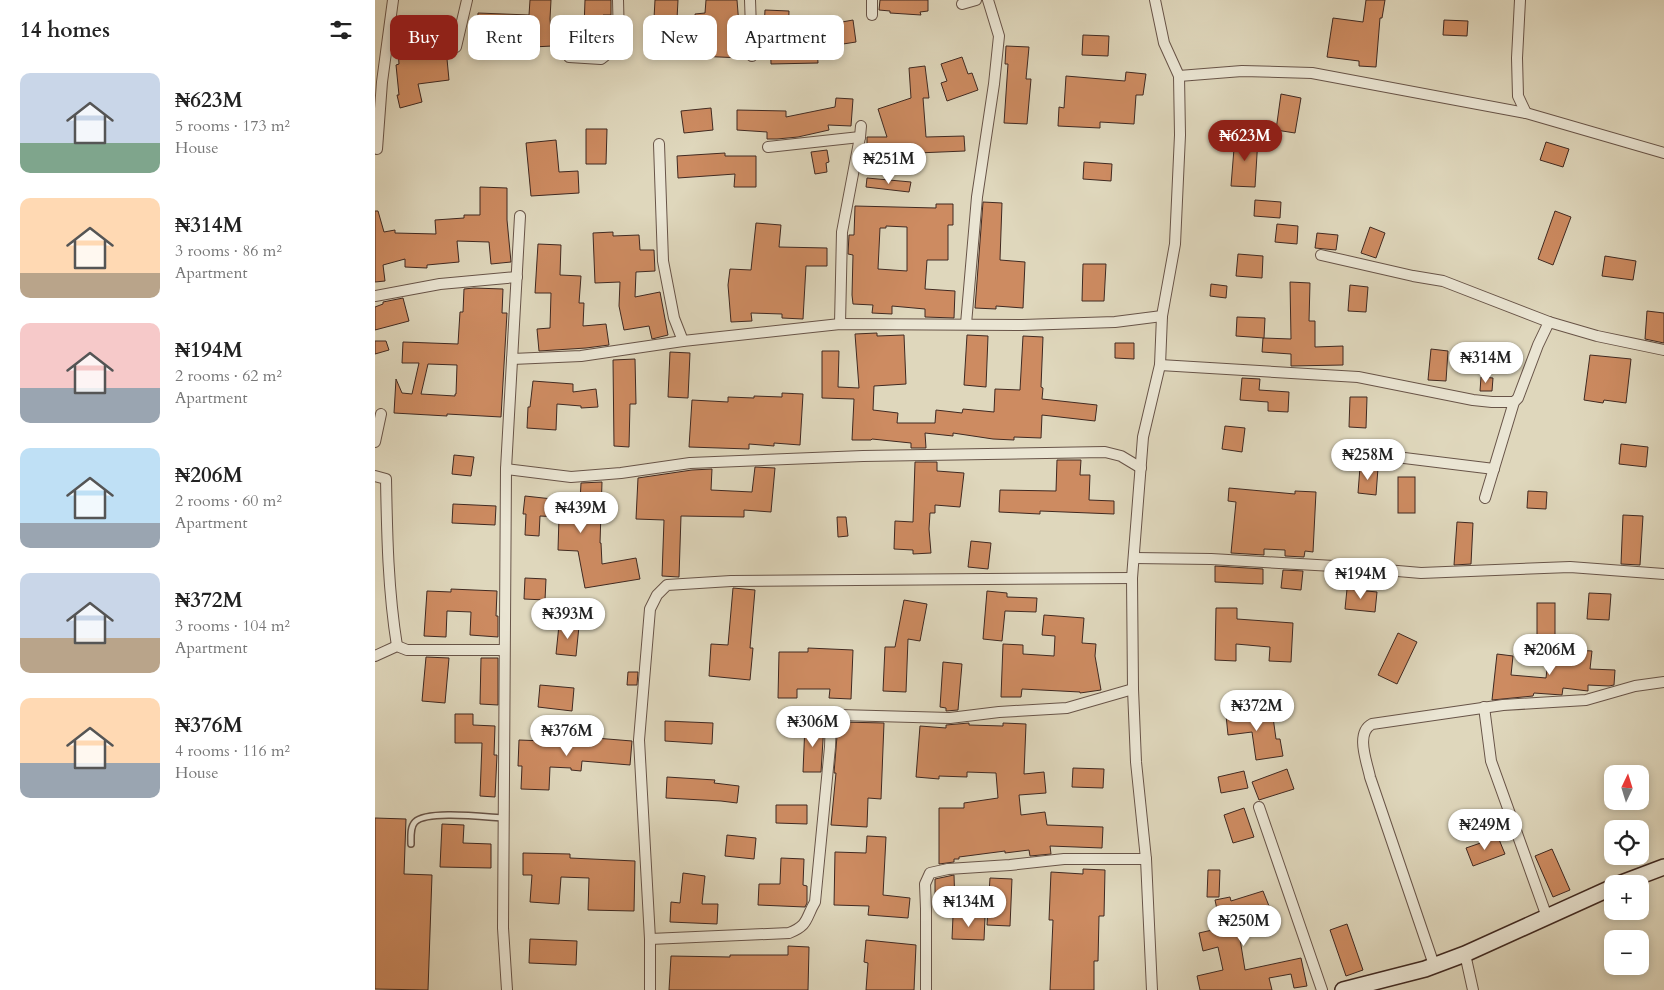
<!DOCTYPE html>
<html lang="en">
<head>
<meta charset="utf-8">
<style>
  :root { --surface:#fff; --page:#f2f2f2; --text:#222; --muted:#767676; --accent:#8f2418 }
  body { margin:0; font-family:Cardo,serif; background:var(--page); color:var(--text); height:100vh; display:flex; flex-direction:column; font-size:19px; white-space:nowrap }
  * { box-sizing:border-box; margin:0 }
  p { font-size:16px; color:var(--muted) }
  .icon { flex:none; width:28px; height:28px; fill:none; stroke:currentColor; stroke-width:2; stroke-linecap:round; stroke-linejoin:round }
  .map { position:relative; flex:1; overflow:hidden }
  .drawer { display:flex; flex-direction:column; background:var(--surface); width:375px }
  .drawer>* { flex:none }
  .guide { position:absolute; left:15px; top:15px; width:475px; height:45px; display:flex; gap:10px }
  .needle { width:32px; rotate:4deg }
  .controls { position:absolute; left:1229px; top:765px; display:grid; gap:10px }
  .controls a { display:grid; place-items:center; width:45px; height:45px; border-radius:10px; background:var(--surface); box-shadow:0 2px 8px #0003; font-size:25px }
  .price { position:absolute; translate:-50% -42px; padding:0 11px; border-radius:18px; background:#fff; color:#222; font-size:16px; line-height:32px; filter:drop-shadow(0 1px 2px #0008) }
  .price::after { content:''; position:absolute; left:50%; top:30px; width:15px; height:11px; margin-left:-8px; background:inherit; clip-path:polygon(0 0,100% 0,50% 100%) }
  .price.active { background:var(--accent); color:#fff }
  ul { padding:0; list-style:none }
  li { display:flex; align-items:center; gap:15px; height:125px; padding:0 20px }
  li span { display:grid; place-items:center; flex:none; width:140px; height:100px; border-radius:10px; color:#555 }
  li>.icon { margin-inline-start:auto }
  span .icon { width:60px; height:60px; fill:#fffc; stroke-width:1 }
  li b { font-size:21px }
  h2 { display:flex; justify-content:space-between; align-items:center; height:60px; padding:0 20px; font-size:21px }
  .tag { padding:0 18px; border-radius:10px; background:var(--surface); box-shadow:0 2px 8px #0003; font-size:18px; line-height:45px }
  .tag.active { background:var(--accent); color:#fff }
  main { display:flex; flex:1; min-height:0 }
  .map>svg:first-child { display:block }
  .building { fill:#cd8b61; stroke:#402921; fill-rule:evenodd }
  .lines { fill:none; stroke-linecap:round; stroke-linejoin:round }
  .lane-casing { stroke:#685448; stroke-width:8 }
  .street-casing { stroke:#685448; stroke-width:12 }
  .secondary-casing { stroke:#402921; stroke-width:18 }
  .lane { stroke:#eae5d3; stroke-width:5 }
  .street { stroke:#eae5d3; stroke-width:10 }
  .secondary { stroke:#eae5d3; stroke-width:15 }
</style>
</head>
<body>
<main>
<section class="drawer">
<h2>14 homes<svg class="icon" aria-label="filters" viewBox="0 0 24 24"><path d="M4 7h16M4 17h16"/><circle cx="9" cy="7" r="2"/><circle cx="15" cy="17" r="2"/></svg></h2>
<ul>
<li><span style="background:linear-gradient(#c9d6e8 70%,#7fa58c 0)"><svg class="icon" aria-label="home" viewBox="0 0 24 24"><path d="M3 11l9-7 9 7M6 9v11h12V9"/></svg></span><div><b>₦623M</b><p>5 rooms · 173 m²</p><p>House</p></div></li>
<li><span style="background:linear-gradient(#ffd9b3 75%,#b9a48a 0)"><svg class="icon" aria-label="home" viewBox="0 0 24 24"><path d="M3 11l9-7 9 7M6 9v11h12V9"/></svg></span><div><b>₦314M</b><p>3 rooms · 86 m²</p><p>Apartment</p></div></li>
<li><span style="background:linear-gradient(#f6c9c9 65%,#9aa5b1 0)"><svg class="icon" aria-label="home" viewBox="0 0 24 24"><path d="M3 11l9-7 9 7M6 9v11h12V9"/></svg></span><div><b>₦194M</b><p>2 rooms · 62 m²</p><p>Apartment</p></div></li>
<li><span style="background:linear-gradient(#bfe0f5 75%,#9aa5b1 0)"><svg class="icon" aria-label="home" viewBox="0 0 24 24"><path d="M3 11l9-7 9 7M6 9v11h12V9"/></svg></span><div><b>₦206M</b><p>2 rooms · 60 m²</p><p>Apartment</p></div></li>
<li><span style="background:linear-gradient(#c9d6e8 65%,#b9a48a 0)"><svg class="icon" aria-label="home" viewBox="0 0 24 24"><path d="M3 11l9-7 9 7M6 9v11h12V9"/></svg></span><div><b>₦372M</b><p>3 rooms · 104 m²</p><p>Apartment</p></div></li>
<li><span style="background:linear-gradient(#ffd9b3 65%,#9aa5b1 0)"><svg class="icon" aria-label="home" viewBox="0 0 24 24"><path d="M3 11l9-7 9 7M6 9v11h12V9"/></svg></span><div><b>₦376M</b><p>4 rooms · 116 m²</p><p>House</p></div></li>
</ul>
</section>
<div class="map">
<svg width="1289" height="990" viewBox="0 0 1289 990">
  <rect width="100%" height="100%" fill="#dfd7bc"/>
  <filter id="stains"><feTurbulence type="fractalNoise" baseFrequency=".004" numOctaves="4"/><feColorMatrix values="0 0 0 0 .2 0 0 0 0 .09 0 0 0 0 .02 0 0 0 .5 -.17"/></filter>
  <radialGradient id="worn" r=".72"><stop offset=".6" stop-color="#630" stop-opacity="0"/><stop offset="1" stop-color="#630" stop-opacity=".3"/></radialGradient>
  <g class="building">
    <path d="M155,0H176L175,19L177,46L158,47L157,35L102,33L103,13L154,15Z"/>
    <path d="M210,0H236V15H228L227,49L200,48L201,27L209,28Z"/>
    <path d="M280,0H303L300,57L277,55Z"/>
    <path d="M331,0H362L365,38H368V58L321,56L322,38L320,14L330,13Z"/>
    <path d="M505,0H553V11L545,12L546,15L515,13V11L504,10Z"/>
    <path d="M991,0H1010L1007,18H1005L1001,67L984,66V61L952,57L958,18L988,22Z"/>
    <path d="M390,10L414,11L413,41L448,39L445,26L478,20L481,42L442,48L443,63L396,64L395,29H389Z"/>
    <path d="M1069,20L1093,21L1092,36L1068,35Z"/>
    <path d="M69,34L71,59H72L74,80L43,84L47,102L25,108L22,95H24L21,65L24,64L22,36Z"/>
    <path d="M708,35L734,36L733,56L707,55Z"/>
    <path d="M631,46L654,47L651,79H656L652,124L629,123L633,64H630Z"/>
    <path d="M587,57L593,74L597,73L603,90L572,101L566,83L572,81L566,64Z"/>
    <path d="M550,66L554,98H548L551,137L589,136L590,151L542,153V155L492,156V137H512L503,109L536,98L534,68Z"/>
    <path d="M751,72L771,74L768,95H761L759,124L725,122V128L683,126L684,107L689,108L691,76L750,81Z"/>
    <path d="M906,94L926,98L920,133L901,130Z"/>
    <path d="M461,98L478,99L476,126L453,125L454,130L423,137L402,139H392V132L362,130V110L411,111V117L460,107Z"/>
    <path d="M336,108L338,130L309,133L306,111Z"/>
    <path d="M211,129H232L231,164H211Z"/>
    <path d="M860,136L883,138L880,187L856,186Z"/>
    <path d="M181,140L184,172L203,171L204,193L156,196L151,143Z"/>
    <path d="M1171,142L1194,149L1188,167L1165,160Z"/>
    <path d="M452,150L454,162L451,163L452,172L440,174L436,152Z"/>
    <path d="M350,153V156H381V187H359L360,174L303,178L302,156Z"/>
    <path d="M709,162L737,164L736,181L708,179Z"/>
    <path d="M492,178L536,182L534,192L491,187Z"/>
    <path d="M105,187L132,188V220L136,262L116,264L114,242L82,241L84,262L52,265V268L30,267V259L8,265L10,281L0,282V211H3L9,232L20,230V233L61,234L60,220L89,218V215H105Z"/>
    <path d="M880,200L906,202L905,218L879,216Z"/>
    <path d="M608,202L627,203L625,260L650,262L648,308L621,306V309L600,308Z"/>
    <path d="M561,204H578V225H573V260H552L550,289L580,291L579,318L550,317V309L517,306V314L497,313L498,305L478,304L477,295L478,255L473,254L474,235H479L480,206L561,208ZM511,226L532,227V271L503,269L505,228H511Z"/>
    <path d="M1180,211L1196,217L1178,265L1163,259Z"/>
    <path d="M381,223L406,225L404,247L452,248V266H431L428,319L407,318V314L376,313L377,321L356,322L353,285L355,269L376,270Z"/>
    <path d="M902,224L923,226L922,244L900,242Z"/>
    <path d="M995,227L1010,233L1001,258L986,253Z"/>
    <path d="M238,232V236L264,235L265,250H279L280,271L261,272L260,297L285,292L293,335L277,339L274,326L249,330L244,306L245,282L220,283L218,233Z"/>
    <path d="M942,233L963,235L961,250L940,248Z"/>
    <path d="M163,244L186,245L185,275L206,276L204,303H209L208,326L231,324L234,345L211,348L164,351L162,329L175,328L176,293H160Z"/>
    <path d="M863,254L888,256L887,278L861,276Z"/>
    <path d="M1230,256L1261,261L1258,280L1227,276Z"/>
    <path d="M708,264H731L729,301H707Z"/>
    <path d="M915,282L935,283L934,321H940V347L968,346V365L916,366V354L887,352L888,338L916,339Z"/>
    <path d="M836,284L852,286L851,298L835,296Z"/>
    <path d="M975,285L993,287L991,312L973,311Z"/>
    <path d="M99,288L128,289L127,313H132L126,417L72,414V416L19,413L21,379L27,393L37,394L44,363H27L28,342L83,344L85,312H88L89,289ZM53,364L82,365L81,394H80V396L46,394Z"/>
    <path d="M28,298L34,321L0,330V307L8,304V302Z"/>
    <path d="M1272,311L1289,313V343L1270,339Z"/>
    <path d="M862,317L890,318L889,338L861,336Z"/>
    <path d="M502,333V336L529,335L531,384L499,386L498,410L523,413L522,423H560L561,410L587,413L588,409L619,412L620,389L645,390L648,336L668,337L666,387L668,388L667,399L722,405L720,421L667,415L666,438L639,437V440L618,439L578,433V436L550,433L551,448H536V443L497,439L496,440H477L479,399L447,398V351H464L463,387L484,388L480,334Z"/>
    <path d="M592,335L613,336L611,387L589,385Z"/>
    <path d="M0,341H11L14,350L0,354Z"/>
    <path d="M740,343H759V359L740,358Z"/>
    <path d="M1056,349L1073,351L1071,381L1053,380Z"/>
    <path d="M295,352L315,353L313,398L293,397Z"/>
    <path d="M1215,355L1256,359L1251,403L1229,400L1228,403L1209,400Z"/>
    <path d="M260,359L261,404H255L254,447L239,446L238,360Z"/>
    <path d="M1106,377L1118,378L1117,391H1105Z"/>
    <path d="M867,378L885,379L884,390L914,392L913,412L893,411V402L865,400Z"/>
    <path d="M158,381L198,384V392L221,389L223,407L206,408V406L182,404L181,430L152,428L153,407H155Z"/>
    <path d="M407,393L428,394L425,445L399,443V446L374,444V449L314,447L317,400L353,402V397L379,398V396L407,397Z"/>
    <path d="M975,397H992L991,428L974,427Z"/>
    <path d="M850,426L870,428L867,452L847,449Z"/>
    <path d="M1246,444L1273,447L1271,467L1244,464Z"/>
    <path d="M79,455L99,457L96,476L77,474Z"/>
    <path d="M682,460H706L705,475H715L714,500L739,501V514L665,511V514L624,512L625,490L681,491Z"/>
    <path d="M540,462H562V471L589,473L585,507L560,505V513H555L554,529L556,553L538,554V550L519,549L520,521L538,522Z"/>
    <path d="M380,467L400,468L396,512L369,510V517L306,516L304,577L287,576L289,520L261,519L263,478L317,470L337,469L336,490L377,492Z"/>
    <path d="M985,467L1003,468L1001,495L983,493Z"/>
    <rect x="1023" y="477" width="17" height="36"/>
    <path d="M227,482L225,543H226L227,564L261,558L265,579L210,588L203,551L183,550L184,517L165,516L164,536L150,535L151,514H148L150,496L205,502L206,483Z"/>
    <path d="M854,488L920,494V491L941,492L938,552L930,551L929,557L910,556V550L889,549V555L856,553L861,502L853,501Z"/>
    <path d="M1153,491L1172,492L1171,509L1152,508Z"/>
    <path d="M78,504L121,506L120,525L77,523Z"/>
    <path d="M1248,515L1268,516L1265,565L1246,564Z"/>
    <path d="M462,517H471L473,536L463,537Z"/>
    <path d="M1082,522L1098,523L1096,564L1079,565Z"/>
    <path d="M596,541L616,543L613,569L593,567Z"/>
    <path d="M840,566L888,569V584L840,582Z"/>
    <path d="M908,570L928,571L926,590L906,588Z"/>
    <path d="M150,578L171,579L170,600L149,599Z"/>
    <path d="M358,588L380,590L375,648H378L375,680L334,676L336,644L353,645Z"/>
    <path d="M76,589L122,591L121,616H123V637L95,635L96,612L72,611L71,637L49,636L52,591L76,592Z"/>
    <path d="M972,589L1002,592L1000,612L970,609Z"/>
    <path d="M612,591L632,593V597L662,598L661,612L630,611L627,641L608,639Z"/>
    <path d="M1214,593L1236,594L1234,620L1212,619Z"/>
    <path d="M529,600L552,604L545,641L533,639L531,692L508,691L510,647H520Z"/>
    <rect x="1162" y="603" width="18" height="44"/>
    <path d="M841,608H862V619L918,623L916,662L894,661L895,647L861,644V661L840,660Z"/>
    <path d="M669,615L709,618L707,643L721,644L720,656L726,690L705,693V692L647,689L646,697H626L628,644L648,645V654L679,656L680,636L667,635Z"/>
    <path d="M184,625L204,626L201,656L181,654Z"/>
    <path d="M1023,633L1042,642L1022,684L1003,675Z"/>
    <path d="M433,648L478,650L476,699L454,698L455,689H422V698H403L404,652H433Z"/>
    <path d="M1200,650L1217,651L1215,669L1240,670L1239,685L1234,686L1213,685V691L1188,688L1187,695L1159,693L1158,696L1117,700L1122,654L1138,656L1136,675L1171,678L1174,651L1200,654Z"/>
    <path d="M51,657L74,658L70,703L47,701Z"/>
    <path d="M106,658H123V705L105,704Z"/>
    <path d="M568,662L587,664L583,710L571,711V708L565,707Z"/>
    <path d="M253,672H263L262,685H252Z"/>
    <path d="M165,685L199,688L197,711L163,707Z"/>
    <path d="M897,710L901,739H905L908,756L881,760L877,732L853,735L851,715Z"/>
    <path d="M80,714H98V725L120,726L119,755H122L120,797L105,796L107,743H80Z"/>
    <path d="M290,721L338,723L337,744L290,741Z"/>
    <path d="M466,722L509,723L506,799L493,798L492,827L456,825L461,773H459L463,724Z"/>
    <path d="M594,723V725L628,726V723L651,724L649,774L669,772L671,793L644,795L646,815L670,812L672,825L728,827L727,848L675,846L676,854L655,856L654,850L630,853V851L584,857V859H579V862L564,864V808H589V803L623,798L621,773L592,772V777L564,776V779L541,777L545,726L571,728V725Z"/>
    <path d="M430,724H449L446,772H428Z"/>
    <path d="M198,727H209L208,737L257,741L255,765L207,761L206,771L196,770V768L175,767L174,790L146,789L147,766H143L144,740L198,742Z"/>
    <path d="M698,768L729,769L728,788L697,787Z"/>
    <path d="M912,769L919,789L884,800L877,782Z"/>
    <path d="M869,771L873,788L846,793L843,777Z"/>
    <path d="M292,777L340,780L339,783L364,786L362,803L346,801L291,798Z"/>
    <path d="M401,805H432V824L401,823Z"/>
    <path d="M869,808L879,837L858,843L849,815Z"/>
    <path d="M0,818L31,819L29,874L57,875L53,990L0,989Z"/>
    <path d="M67,824L89,825L88,843L116,844V868L65,867Z"/>
    <path d="M352,835L381,838L379,859L350,856Z"/>
    <path d="M492,836L511,837L508,895L535,898L533,918L493,915L494,906L459,905L460,852L491,853Z"/>
    <path d="M1123,837L1130,854L1098,866L1091,848Z"/>
    <path d="M1177,849L1195,890L1178,897L1160,856Z"/>
    <path d="M148,853L195,854V858L260,861L259,911L213,910L214,878L186,877L184,904L155,902L157,875H148Z"/>
    <path d="M406,858L429,859L428,885L432,886V903L430,907L383,905L384,884H405Z"/>
    <path d="M708,869L730,870L729,916H724L723,961H719V990H675L678,920H674L676,872L708,874Z"/>
    <path d="M833,870H845L844,897H832Z"/>
    <path d="M308,873L330,876L327,904H343L342,924L295,922L296,902L305,903Z"/>
    <path d="M579,875L580,905H560V879Z"/>
    <path d="M615,878L637,879L635,926L612,925Z"/>
    <path d="M888,891L902,926L865,939L870,970L926,958L932,986L919,988L916,974L894,978L897,990H825L822,976L848,970L843,947L828,951L824,933L846,928L840,900L855,897L856,901Z"/>
    <path d="M578,916L610,917L609,940L577,939Z"/>
    <path d="M972,924L988,970L971,976L955,930Z"/>
    <path d="M155,939L202,941L201,965L154,963Z"/>
    <path d="M491,940L541,945L539,990H491L493,963L489,962Z"/>
    <path d="M413,946L434,947L433,990H294L296,956L355,957V955H413Z"/>
  </g>
  <g class="lines">
    <g class="lane-casing">
      <path id="lane" d="M36,844C36,837 35,827 40,822C52,810 110,817 129,818"/>
    </g>
    <g class="street-casing">
      <g id="street">
        <path d="M375,0L377,56"/>
        <path d="M1145,0L1142,58L1143,96L1151,113"/>
        <path d="M587,4L601,0"/>
        <path d="M497,15V0"/>
        <path d="M81,47L92,0"/>
        <path d="M194,57L226,59L240,48L244,39L243,0"/>
        <path d="M804,76L867,71L937,73L1151,113L1289,153"/>
        <path d="M284,144L288,261L299,318L308,341"/>
        <path d="M393,147L485,137"/>
        <path d="M2,149L7,82L18,0"/>
        <path d="M946,255L1038,276L1068,281L1174,322L1222,336L1289,350"/>
        <path d="M0,296L65,284L142,277"/>
        <path d="M465,324L467,232L485,137L486,126"/>
        <path d="M591,324L602,197L619,84L624,36L613,0"/>
        <path d="M137,359L206,356L308,341L465,324L647,325L740,322L787,316"/>
        <path d="M785,365L983,377L1098,400L1117,402H1139"/>
        <path d="M0,442L6,414"/>
        <path d="M1013,456L1119,469"/>
        <path d="M131,469L196,477L246,473L315,463L488,456L730,452L746,456L766,468"/>
        <path d="M0,476L11,479C12,535 13,590 22,646"/>
        <path d="M1110,498L1139,402L1143,398L1163,345L1174,322"/>
        <path d="M759,558L836,559L976,567L1046,573L1195,567L1289,574"/>
        <path d="M0,656L22,646L32,650H129"/>
        <path d="M1109,707L1116,761L1172,917"/>
        <path d="M884,807L947,990"/>
        <path d="M275,939L414,933C434,925 430,919 440,902L455,747L456,720L464,715L575,718L624,712L692,708L758,689"/>
        <path d="M1090,954L1098,990"/>
        <path d="M1059,965L995,777C992,762 980,733 997,724L1128,705L1211,700L1260,686L1289,682"/>
        <path d="M132,990L128,928L131,469L145,216"/>
        <path d="M275,990V939L264,740L275,609L282,595L292,585L356,581L757,578"/>
        <path d="M551,990V909L550,884L555,873L573,869L635,865L689,859H771"/>
        <path d="M777,990L771,859L761,762L758,689L757,578L768,437L785,365L787,316L800,244L805,135L804,76L789,43L780,0"/>
      </g>
    </g>
    <g class="secondary-casing">
      <g id="secondary">
        <path d="M1244,884L1289,867"/>
        <path d="M968,990L1050,969L1090,954L1238,887"/>
      </g>
    </g>
    <use href="#lane" class="lane"/>
    <use href="#street" class="street"/>
    <use href="#secondary" class="secondary"/>
  </g>
  <rect width="100%" height="100%" filter="url(#stains)"/>
  <rect width="100%" height="100%" fill="url(#worn)"/>
</svg>
<div class="controls">
<a><svg class="needle" viewBox="-14 -14 28 28"><path d="M0-13l5 13h-10z" fill="#e53935"/><path d="M0 13l5-13h-10z" fill="#767676"/></svg></a>
<a><svg class="icon" aria-label="locate" viewBox="0 0 24 24"><circle cx="12" cy="12" r="6"/><path d="M12 2v4M12 18v4M2 12h4M18 12h4"/></svg></a>
<a>+</a>
<a>−</a>
</div>
<b class="price active" style="left:870px;top:162px">₦623M</b>
<b class="price" style="left:514px;top:185px">₦251M</b>
<b class="price" style="left:1111px;top:384px">₦314M</b>
<b class="price" style="left:993px;top:481px">₦258M</b>
<b class="price" style="left:206px;top:534px">₦439M</b>
<b class="price" style="left:986px;top:600px">₦194M</b>
<b class="price" style="left:193px;top:640px">₦393M</b>
<b class="price" style="left:1175px;top:676px">₦206M</b>
<b class="price" style="left:882px;top:732px">₦372M</b>
<b class="price" style="left:438px;top:748px">₦306M</b>
<b class="price" style="left:192px;top:757px">₦376M</b>
<b class="price" style="left:1110px;top:851px">₦249M</b>
<b class="price" style="left:594px;top:928px">₦134M</b>
<b class="price" style="left:869px;top:947px">₦250M</b>
<div class="guide">
<a class="tag active">Buy</a>
<a class="tag">Rent</a>
<a class="tag">Filters</a>
<a class="tag">New</a>
<a class="tag">Apartment</a>
</div>
</div>
</main>
</body>
</html>
